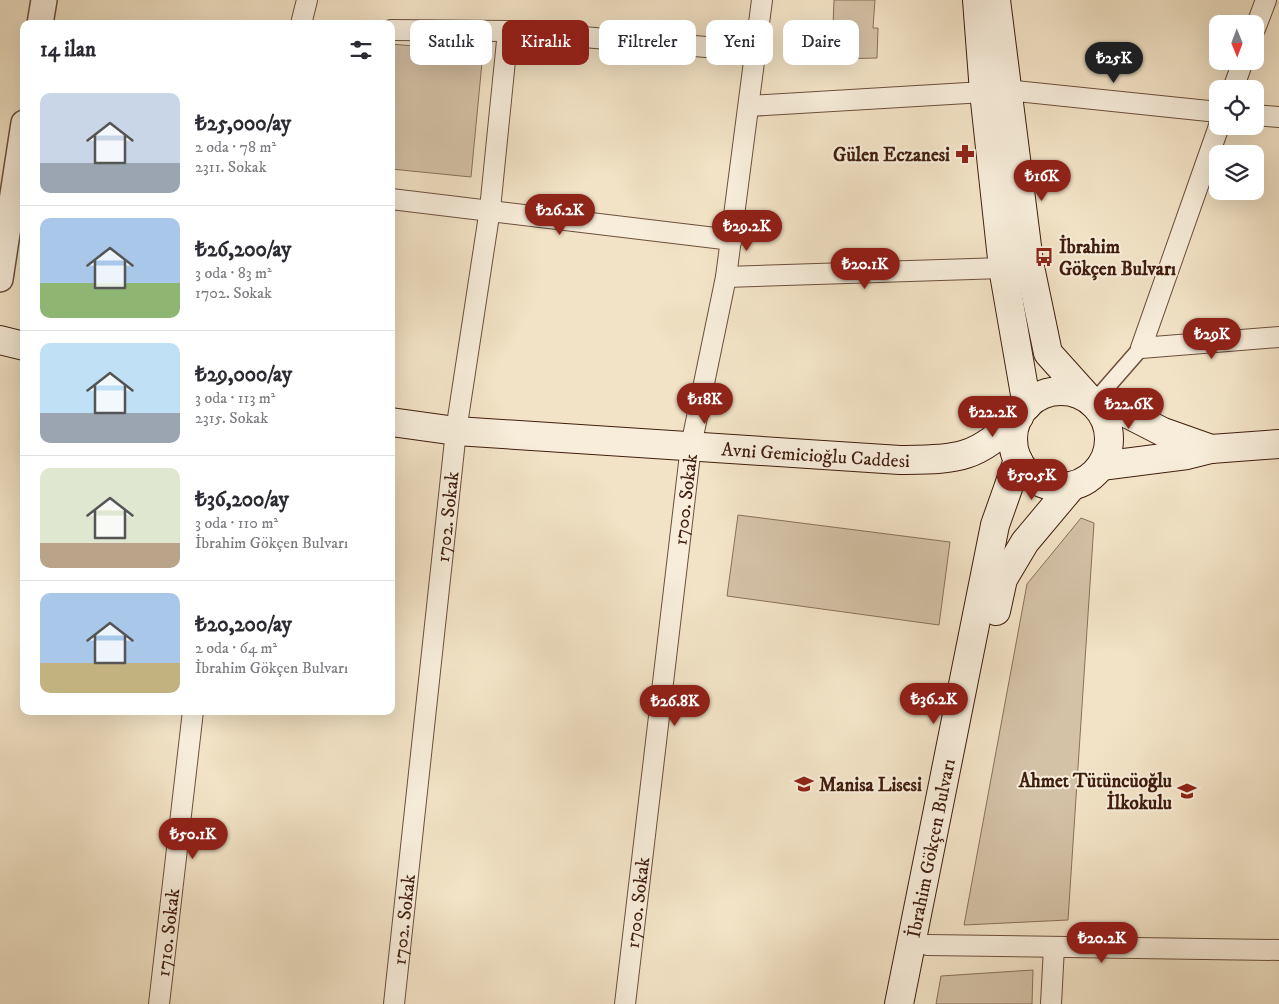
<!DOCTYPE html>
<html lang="tr">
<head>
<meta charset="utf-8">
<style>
  :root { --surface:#fff; --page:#f2f2f3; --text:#2b2b33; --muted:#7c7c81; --line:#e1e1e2; --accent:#8f2418 }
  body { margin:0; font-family:"IM FELL DW Pica",serif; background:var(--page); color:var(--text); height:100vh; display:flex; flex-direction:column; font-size:19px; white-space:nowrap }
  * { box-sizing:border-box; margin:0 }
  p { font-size:16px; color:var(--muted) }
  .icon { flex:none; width:28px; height:28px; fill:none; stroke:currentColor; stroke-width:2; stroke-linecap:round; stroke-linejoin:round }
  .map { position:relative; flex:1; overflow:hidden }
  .sheet { position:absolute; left:20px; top:20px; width:375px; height:695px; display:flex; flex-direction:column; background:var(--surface); border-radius:10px; box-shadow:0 5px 20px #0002 }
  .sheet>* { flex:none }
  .top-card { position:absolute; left:410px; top:20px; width:475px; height:45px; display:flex; gap:10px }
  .needle { width:32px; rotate:179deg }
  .controls { position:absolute; left:1209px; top:15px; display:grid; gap:10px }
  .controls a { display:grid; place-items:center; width:55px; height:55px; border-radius:10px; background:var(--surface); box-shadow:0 5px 20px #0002; font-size:25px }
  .price { position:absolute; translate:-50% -42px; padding:0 11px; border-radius:18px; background:var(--accent); color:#fff; font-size:16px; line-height:32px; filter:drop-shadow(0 1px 2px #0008) }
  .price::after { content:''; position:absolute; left:50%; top:30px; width:15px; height:11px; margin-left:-8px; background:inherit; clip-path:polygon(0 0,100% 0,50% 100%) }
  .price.on { background:#222; color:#fff }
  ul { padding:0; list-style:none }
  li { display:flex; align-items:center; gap:15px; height:125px; padding:0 20px }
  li+li { border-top:1px solid var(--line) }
  li span { display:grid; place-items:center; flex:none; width:140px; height:100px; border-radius:10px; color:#555 }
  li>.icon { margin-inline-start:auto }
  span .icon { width:60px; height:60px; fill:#fffc; stroke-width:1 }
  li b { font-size:21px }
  h2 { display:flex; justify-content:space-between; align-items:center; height:60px; padding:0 20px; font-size:21px }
  .pill { padding:0 18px; border-radius:10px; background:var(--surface); box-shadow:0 5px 20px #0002; font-size:18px; line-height:45px }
  .pill.on { background:var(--accent); color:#fff }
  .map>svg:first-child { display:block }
  .green { fill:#d4c2a7; stroke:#8a705a }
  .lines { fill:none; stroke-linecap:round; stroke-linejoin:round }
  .pedestrian-casing { stroke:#6c4f3b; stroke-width:18 }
  .minor-casing { stroke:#6c4f3b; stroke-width:22 }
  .tertiary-casing { stroke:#6c4f3b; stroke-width:28 }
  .secondary-casing { stroke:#401e0d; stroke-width:30 }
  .pedestrian { stroke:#f7edda; stroke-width:15 }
  .minor { stroke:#f7edda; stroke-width:20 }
  .tertiary { stroke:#f7edda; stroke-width:25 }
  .secondary { stroke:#f7edda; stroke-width:28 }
  .labels { text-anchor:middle; stroke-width:4; stroke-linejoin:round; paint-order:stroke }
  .poi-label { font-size:19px; font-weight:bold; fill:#401e0d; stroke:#f7edda; text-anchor:end }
  .street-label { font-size:19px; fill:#401e0d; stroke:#f7edda }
</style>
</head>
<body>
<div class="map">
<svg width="1279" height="1004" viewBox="0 0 1279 1004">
  <rect width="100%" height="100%" fill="#f2e3c6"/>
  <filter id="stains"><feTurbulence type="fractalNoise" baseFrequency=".004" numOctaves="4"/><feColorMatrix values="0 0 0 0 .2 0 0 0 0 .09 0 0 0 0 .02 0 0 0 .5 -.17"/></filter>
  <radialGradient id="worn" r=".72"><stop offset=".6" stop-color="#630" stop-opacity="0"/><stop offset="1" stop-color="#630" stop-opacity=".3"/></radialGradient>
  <g class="green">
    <path d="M834,0H875L873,28H878L877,58L832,59L831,36L827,33V26H833Z"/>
    <path d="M391,44L483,52L471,177L391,169Z"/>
    <path d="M738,515L950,542L939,625L727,596Z"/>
    <path d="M1081,518L1094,523L1068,920L964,925L1027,584Z"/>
    <path d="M1033,970L1032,1004H936L941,976Z"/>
  </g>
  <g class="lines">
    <g class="pedestrian-casing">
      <path id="pedestrian" d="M1093,403L1141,348"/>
    </g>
    <g class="minor-casing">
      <g id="minor">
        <path d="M301,24L307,0"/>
        <path d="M1255,29L1266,0"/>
        <path d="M391,30L508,31L756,51"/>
        <path d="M1233,89L1243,61"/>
        <path d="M1006,90L1218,112"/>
        <path d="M749,106L984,92"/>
        <path d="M1255,115L1279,117"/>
        <path d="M1219,126L1141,348L1279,337"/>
        <path d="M391,199L732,240"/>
        <path d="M726,277L1003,268"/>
        <path d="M927,945L1279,950"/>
        <path id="s1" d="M159,1004L193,711"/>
        <path id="s2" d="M394,1004L456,431L490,209L508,31"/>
        <path id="s3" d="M625,1004L691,446L726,277L762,0"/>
        <path d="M1051,1004L1054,947"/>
      </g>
    </g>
    <g class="tertiary-casing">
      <g id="tertiary">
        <path d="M40,24L44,0"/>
        <path d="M0,279L24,123"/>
      </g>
    </g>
    <g class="secondary-casing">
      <g id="secondary">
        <path d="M977,0L984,92L1003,268L1027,406"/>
        <path d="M996,0L1029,262L1048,353L1093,403"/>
        <path d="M0,340L24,346"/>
        <circle cx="1061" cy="439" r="48"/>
        <path d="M1093,403L1120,410L1163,432L1211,449"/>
        <path id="s4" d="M391,422L456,431L900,460C960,459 974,460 1019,417"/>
        <path d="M1101,466L1187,455L1211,449L1279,444"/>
        <path d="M996,611L1003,579L1025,542L1072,486"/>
        <path id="s5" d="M899,1004L995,525L1018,460"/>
      </g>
    </g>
    <use href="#pedestrian" class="pedestrian"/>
    <use href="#minor" class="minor"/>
    <use href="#tertiary" class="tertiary"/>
    <use href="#secondary" class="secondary"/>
  </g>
  <defs>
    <g id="pharmacy-bare" transform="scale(1.5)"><path d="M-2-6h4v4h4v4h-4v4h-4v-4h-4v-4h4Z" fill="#8f2418" stroke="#f7edda" stroke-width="2.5" paint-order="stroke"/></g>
    <g id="bus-bare" transform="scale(1.5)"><path d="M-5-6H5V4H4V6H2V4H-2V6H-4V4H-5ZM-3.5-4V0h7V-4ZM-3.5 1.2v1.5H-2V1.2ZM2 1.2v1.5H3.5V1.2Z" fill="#8f2418" stroke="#f7edda" stroke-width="2.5" paint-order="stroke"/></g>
    <g id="school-bare" transform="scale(1.5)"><path d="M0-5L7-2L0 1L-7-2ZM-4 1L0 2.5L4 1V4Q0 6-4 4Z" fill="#8f2418" stroke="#f7edda" stroke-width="2.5" paint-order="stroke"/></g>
  </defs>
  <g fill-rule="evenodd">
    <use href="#pharmacy-bare" x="965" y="154"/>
    <use href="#bus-bare" x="1044" y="257"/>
    <use href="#school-bare" x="804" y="784"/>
    <use href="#school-bare" x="1187" y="791"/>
  </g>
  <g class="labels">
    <g class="poi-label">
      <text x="950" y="161">Gülen Eczanesi</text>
      <text x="1059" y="253" text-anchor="start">İbrahim<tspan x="1059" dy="22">Gökçen Bulvarı</tspan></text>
      <text x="1172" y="787">Ahmet Tütüncüoğlu<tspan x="1172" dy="22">İlkokulu</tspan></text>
      <text x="819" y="791" text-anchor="start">Manisa Lisesi</text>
    </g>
    <g class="street-label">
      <text dy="7" stroke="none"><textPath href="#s4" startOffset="426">Avni Gemicioğlu Caddesi</textPath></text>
      <text dy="7" stroke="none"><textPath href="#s3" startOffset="508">1700. Sokak</textPath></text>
      <text dy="7" stroke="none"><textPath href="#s2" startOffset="490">1702. Sokak</textPath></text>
      <text dy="7" stroke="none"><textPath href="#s5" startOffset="159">İbrahim Gökçen Bulvarı</textPath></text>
      <text dy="7" stroke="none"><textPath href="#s3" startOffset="102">1700. Sokak</textPath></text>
      <text dy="7" stroke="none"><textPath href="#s2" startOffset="85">1702. Sokak</textPath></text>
      <text dy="7" stroke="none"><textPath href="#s1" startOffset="72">1710. Sokak</textPath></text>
    </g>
  </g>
  <rect width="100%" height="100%" filter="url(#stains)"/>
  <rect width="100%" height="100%" fill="url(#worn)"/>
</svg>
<div class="controls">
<a><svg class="needle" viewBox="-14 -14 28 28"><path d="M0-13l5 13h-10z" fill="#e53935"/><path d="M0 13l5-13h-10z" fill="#7c7c81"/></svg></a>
<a><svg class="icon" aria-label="locate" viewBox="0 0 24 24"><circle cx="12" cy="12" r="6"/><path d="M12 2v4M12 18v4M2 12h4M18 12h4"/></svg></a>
<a><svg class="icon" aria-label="layers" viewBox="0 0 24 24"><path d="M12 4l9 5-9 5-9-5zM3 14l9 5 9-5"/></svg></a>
</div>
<b class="price on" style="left:1114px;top:84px">₺25K</b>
<b class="price" style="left:1042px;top:202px">₺16K</b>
<b class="price" style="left:560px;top:236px">₺26.2K</b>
<b class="price" style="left:747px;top:252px">₺29.2K</b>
<b class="price" style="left:865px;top:290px">₺20.1K</b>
<b class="price" style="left:1212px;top:360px">₺29K</b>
<b class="price" style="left:705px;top:425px">₺18K</b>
<b class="price" style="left:1129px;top:430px">₺22.6K</b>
<b class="price" style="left:993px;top:438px">₺22.2K</b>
<b class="price" style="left:1032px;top:501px">₺50.5K</b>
<b class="price" style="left:934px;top:725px">₺36.2K</b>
<b class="price" style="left:675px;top:727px">₺26.8K</b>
<b class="price" style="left:193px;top:860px">₺50.1K</b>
<b class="price" style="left:1102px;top:964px">₺20.2K</b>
<div class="top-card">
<a class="pill">Satılık</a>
<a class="pill on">Kiralık</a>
<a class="pill">Filtreler</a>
<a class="pill">Yeni</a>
<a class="pill">Daire</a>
</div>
<section class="sheet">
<h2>14 ilan<svg class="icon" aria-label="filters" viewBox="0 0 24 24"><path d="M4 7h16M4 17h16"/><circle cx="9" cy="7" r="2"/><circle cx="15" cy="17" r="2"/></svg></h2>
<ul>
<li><span style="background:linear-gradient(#c9d6e8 70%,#9aa5b1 0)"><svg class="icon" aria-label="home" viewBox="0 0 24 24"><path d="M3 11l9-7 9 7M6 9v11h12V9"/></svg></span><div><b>₺25,000/ay</b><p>2 oda · 78 m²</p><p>2311. Sokak</p></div></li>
<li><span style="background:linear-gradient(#a9c7e8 65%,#8fb573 0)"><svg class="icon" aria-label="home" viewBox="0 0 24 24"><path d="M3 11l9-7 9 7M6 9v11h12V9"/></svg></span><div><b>₺26,200/ay</b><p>3 oda · 83 m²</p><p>1702. Sokak</p></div></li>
<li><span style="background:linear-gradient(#bfe0f5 70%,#9aa5b1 0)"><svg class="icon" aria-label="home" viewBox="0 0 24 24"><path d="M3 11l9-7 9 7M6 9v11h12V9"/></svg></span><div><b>₺29,000/ay</b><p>3 oda · 113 m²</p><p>2315. Sokak</p></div></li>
<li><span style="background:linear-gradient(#dfe7d0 75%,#b9a48a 0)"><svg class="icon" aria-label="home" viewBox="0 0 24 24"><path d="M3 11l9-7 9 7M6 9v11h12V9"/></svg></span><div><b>₺36,200/ay</b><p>3 oda · 110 m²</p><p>İbrahim Gökçen Bulvarı</p></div></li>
<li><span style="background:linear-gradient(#a9c7e8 70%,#c2b280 0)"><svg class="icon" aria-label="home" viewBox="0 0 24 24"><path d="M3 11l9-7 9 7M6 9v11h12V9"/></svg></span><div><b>₺20,200/ay</b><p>2 oda · 64 m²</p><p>İbrahim Gökçen Bulvarı</p></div></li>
</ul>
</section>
</div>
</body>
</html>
